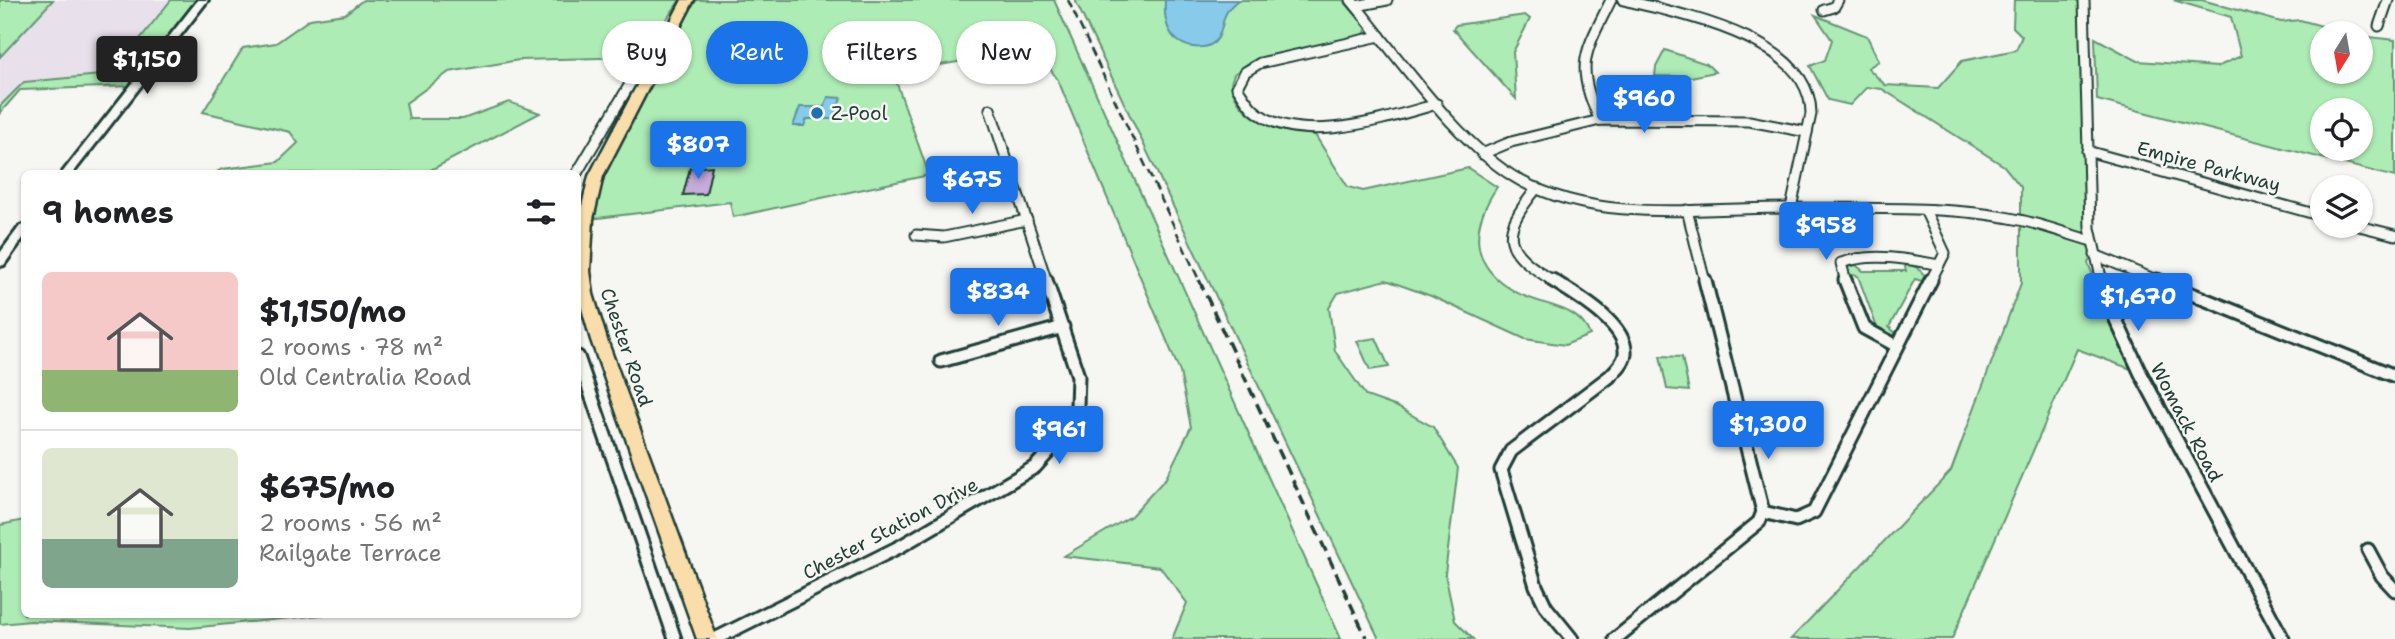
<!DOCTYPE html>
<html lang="en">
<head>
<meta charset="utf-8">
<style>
  :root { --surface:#fff; --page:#f6f6f6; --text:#202124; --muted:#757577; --line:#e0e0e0; --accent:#1a73e8 }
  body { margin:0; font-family:"Shantell Sans",sans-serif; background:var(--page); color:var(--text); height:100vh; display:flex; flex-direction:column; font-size:26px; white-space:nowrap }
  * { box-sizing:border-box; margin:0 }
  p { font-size:23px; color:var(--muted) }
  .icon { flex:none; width:38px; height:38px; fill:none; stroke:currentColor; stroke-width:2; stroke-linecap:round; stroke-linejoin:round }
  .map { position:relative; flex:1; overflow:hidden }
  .drawer { position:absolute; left:21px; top:170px; width:560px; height:448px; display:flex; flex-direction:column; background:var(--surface); border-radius:10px; box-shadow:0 2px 5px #0004 }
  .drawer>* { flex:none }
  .top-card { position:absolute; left:602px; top:21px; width:665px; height:63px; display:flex; gap:14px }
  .needle { width:46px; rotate:191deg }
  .buttons { position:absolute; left:2310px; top:21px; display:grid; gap:14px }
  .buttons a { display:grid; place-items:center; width:63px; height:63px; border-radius:50%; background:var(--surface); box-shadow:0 2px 5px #0004; font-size:35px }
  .price { position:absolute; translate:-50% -60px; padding:0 16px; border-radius:7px; background:var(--accent); color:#fff; font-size:23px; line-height:46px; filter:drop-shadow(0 2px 4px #0008) }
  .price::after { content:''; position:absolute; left:50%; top:42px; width:21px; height:16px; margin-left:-10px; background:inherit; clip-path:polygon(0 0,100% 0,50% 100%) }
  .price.active { background:#222; color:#fff }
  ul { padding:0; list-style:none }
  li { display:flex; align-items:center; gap:21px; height:175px; padding:0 21px }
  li+li { border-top:2px solid var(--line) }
  li span { display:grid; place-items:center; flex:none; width:196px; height:140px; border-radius:10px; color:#555 }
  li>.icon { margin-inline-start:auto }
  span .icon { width:84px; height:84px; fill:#fffc; stroke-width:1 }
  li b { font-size:30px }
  h2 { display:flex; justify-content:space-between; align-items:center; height:84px; padding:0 21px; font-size:30px }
  .chip { padding:0 24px; border-radius:32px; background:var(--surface); box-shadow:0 2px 5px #0004; font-size:24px; line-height:63px }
  .chip.active { background:var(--accent); color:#fff }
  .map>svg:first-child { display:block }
  .built { fill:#e8e0eb }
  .green { fill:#adecb4; stroke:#669474; stroke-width:2; fill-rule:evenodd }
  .water { fill:#88cae9; stroke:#5e92a1; stroke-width:2 }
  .building { fill:#c6acda; stroke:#1f3d34; stroke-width:2 }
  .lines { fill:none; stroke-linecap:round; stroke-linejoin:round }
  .minor-far1-casing { stroke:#1f3d34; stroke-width:13 }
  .minor-casing { stroke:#1f3d34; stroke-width:17 }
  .tertiary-casing { stroke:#1f3d34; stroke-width:6 }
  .primary-casing { stroke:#1f3d34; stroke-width:5 }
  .minor-far1 { stroke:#f6f6f2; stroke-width:9 }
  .minor { stroke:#f6f6f2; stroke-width:11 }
  .tertiary { fill:#f6f6f2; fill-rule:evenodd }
  .primary { fill:#f9deab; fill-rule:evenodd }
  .rail-far1 { stroke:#1f3d34; stroke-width:2.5; stroke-dasharray:9 4.5; stroke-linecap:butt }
  .rail { stroke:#1f3d34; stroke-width:3.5; stroke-dasharray:11 6; stroke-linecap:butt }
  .poi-dot { fill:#1f6fb2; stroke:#f6f6f2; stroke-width:2.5 }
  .labels { text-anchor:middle; stroke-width:5; stroke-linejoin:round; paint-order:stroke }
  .poi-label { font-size:19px; fill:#1f3d34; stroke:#f6f6f2; text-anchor:start }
  .street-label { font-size:19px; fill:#1f3d34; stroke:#f6f6f2 }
</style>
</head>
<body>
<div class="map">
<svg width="2395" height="639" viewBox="0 0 2395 639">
  <rect width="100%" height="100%" fill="#f6f6f2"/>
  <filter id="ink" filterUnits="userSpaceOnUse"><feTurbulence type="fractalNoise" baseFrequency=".0143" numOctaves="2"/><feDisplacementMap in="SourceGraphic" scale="14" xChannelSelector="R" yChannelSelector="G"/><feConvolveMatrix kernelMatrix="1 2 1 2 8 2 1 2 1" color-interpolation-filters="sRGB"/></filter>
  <g filter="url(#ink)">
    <path class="built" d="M0,0H202L136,86L20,90L0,113Z"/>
    <g class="green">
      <path d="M0,0H53L0,57Z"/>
      <path d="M171,0H197L131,86L20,90L0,113V106L24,82L112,74Z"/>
      <path d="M363,0H680L640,57L519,60L449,72L406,103L409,119H463L509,102L540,113L425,173H215L222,169L278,162L298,143L290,132L203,112L243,48L276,43L310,19L345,14Z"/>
      <path d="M697,0H1054L1341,639H1172L1187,603L1160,567L1064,556L1131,516L1166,478L1191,427L1180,372L1058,80L1040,55L1026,50L929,67L922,75L896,81L929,175L733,217L730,202L589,219L602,171L688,8Z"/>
      <path d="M1075,0H1343L1367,28L1363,37L1249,63L1234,74L1231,83C1238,122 1282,131 1315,135L1348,187L1363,191L1468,168L1497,187C1470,227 1469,265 1514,291C1540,307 1578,303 1590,335L1565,345L1525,339L1431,296L1386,280L1338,293L1329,308L1335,351L1366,396L1397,407L1433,427L1458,468L1445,574L1455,621L1473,639H1379Z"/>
      <path d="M2014,0H2084L2093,254L2088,263L2131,369L2077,349L1952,639H1791L1951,471L2021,283V187L2004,166L1882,89L1867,87L1850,105L1828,100L1810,66L1825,60L1832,40L1815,15L1867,36L1879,61L1868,68L1885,85L1938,88L1962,61L2016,50L2022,36L2013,27Z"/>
      <path d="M2173,0H2202L2281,22L2300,20L2348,33H2322V72H2361V36L2395,40V177L2097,100L2095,38L2138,61L2217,67L2241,56L2231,17ZM2361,110V149H2322V110Z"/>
      <path d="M1525,15L1530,19L1513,52L1516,99L1453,29L1456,25Z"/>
      <path d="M1665,50L1707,64L1715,72L1691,77L1655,76L1656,67Z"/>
      <path d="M1908,264L1918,268L1927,278L1925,282L1915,279L1889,327L1898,335L1885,337L1868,326L1876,325L1858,276L1848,274L1847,270L1849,266L1856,265L1863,271H1906L1905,267Z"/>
      <path d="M1376,338L1389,367L1370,370L1357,341Z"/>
      <path d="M1660,356L1682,357L1689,391L1667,389Z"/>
      <path d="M24,520V614H330L190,628L31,621L0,624V525Z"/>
    </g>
    <g class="water">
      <path d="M1165,0H1238C1219,15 1226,22 1218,38C1210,51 1189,49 1178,41C1166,32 1164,14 1165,0Z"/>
      <path d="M828,97L841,98L834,119H807L804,126H793L800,107H824Z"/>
    </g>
    <path class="building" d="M712,166L706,194L683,195L690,168Z"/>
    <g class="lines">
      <g class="minor-far1-casing">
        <g id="minor-far1">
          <path d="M1351,0C1396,54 1460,148 1521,181C1602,225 1705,207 1793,208C1864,209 1947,205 2015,219C2041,224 2067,234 2092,241"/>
          <path d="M1623,0C1681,14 1811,38 1811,114L1791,208"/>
          <path d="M2084,0L2090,228L2102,282"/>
          <path d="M1356,6L1387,0"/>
          <path d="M1824,10L1834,7L1838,0"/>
          <path d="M2379,26L2388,0"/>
          <path d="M1380,36L1260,63L1245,72L1237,87C1242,94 1247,103 1253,109C1297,149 1387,118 1437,104"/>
          <path d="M990,109L1047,282"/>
          <path d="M1600,120C1573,65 1586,51 1611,0"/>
          <path d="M2087,151L2322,216"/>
          <path d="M1482,154L1511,142L1600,120L1749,121L1807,132"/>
          <path d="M577,173L655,42L669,32"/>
          <path d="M1537,188C1498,236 1503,250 1555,282"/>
          <path d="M1687,210L1705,282"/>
          <path d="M1925,210L1945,253L1930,282"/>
          <path d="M2359,226L2395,235"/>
          <path d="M916,235L944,237L1027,220"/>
          <path d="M2095,255L2161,282"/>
          <path d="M1846,282L1841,263C1871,252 1909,259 1939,265"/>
        </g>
      </g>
      <g class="minor-casing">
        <g id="minor">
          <path d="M1552,280C1574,294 1628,324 1625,354C1624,363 1615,371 1609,377L1511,451L1501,470L1536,586L1546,607L1572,639"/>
          <path d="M1845,280L1864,328L1897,346"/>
          <path d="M2102,280L2106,298L2141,374L2283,639"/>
          <path d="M2157,280L2395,376"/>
          <path d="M578,357L675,639"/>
          <path d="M941,361L1063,327"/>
          <path d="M1763,512L1796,520L1814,512L1931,280"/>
          <path d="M2368,550L2382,576L2395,590"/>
          <path d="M715,639L901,546L1035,467L1063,436L1077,406L1078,376L1046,280"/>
          <path d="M1615,639L1759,522L1763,512L1705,280"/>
        </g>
      </g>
      <g class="tertiary-casing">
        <g id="tertiary">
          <path d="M198,0H208L73,173H62Z"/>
          <path d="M24,225V237L4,265L0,266V253L20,226Z"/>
        </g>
      </g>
      <g class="primary-casing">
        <path id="primary" d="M682,0H694L603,176L593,219L590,271L593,294L607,340L717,639H697L591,340L578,295L579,219L589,176Z"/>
      </g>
      <use href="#minor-far1" class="minor-far1"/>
      <use href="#minor" class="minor"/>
      <use href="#tertiary" class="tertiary"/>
      <use href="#primary" class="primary"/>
      <path class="rail-far1" d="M1068,0L1200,282"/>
      <path class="rail" d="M1199,280L1367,639"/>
    </g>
  </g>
  <circle class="poi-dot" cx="817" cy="113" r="7"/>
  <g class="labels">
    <g class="poi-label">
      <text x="831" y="120">Z-Pool</text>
    </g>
    <g class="street-label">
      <text transform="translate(2209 166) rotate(15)" y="7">Empire Parkway</text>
      <text transform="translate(627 347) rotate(71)" y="7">Chester Road</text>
      <text transform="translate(2187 422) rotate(62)" y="7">Womack Road</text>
      <text transform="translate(890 528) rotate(-28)" y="7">Chester Station Drive</text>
    </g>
  </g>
</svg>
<div class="buttons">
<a><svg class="needle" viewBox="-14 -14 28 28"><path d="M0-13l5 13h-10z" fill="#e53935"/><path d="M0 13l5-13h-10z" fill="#757577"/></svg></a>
<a><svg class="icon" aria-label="locate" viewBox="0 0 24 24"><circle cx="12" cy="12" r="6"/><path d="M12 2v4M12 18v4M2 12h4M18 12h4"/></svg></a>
<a><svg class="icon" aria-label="layers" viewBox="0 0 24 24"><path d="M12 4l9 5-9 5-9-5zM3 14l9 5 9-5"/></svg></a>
</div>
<b class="price active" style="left:147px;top:96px">$1,150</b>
<b class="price" style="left:1644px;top:135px">$960</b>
<b class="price" style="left:698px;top:181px">$807</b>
<b class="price" style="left:972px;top:216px">$675</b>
<b class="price" style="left:1826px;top:262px">$958</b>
<b class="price" style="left:998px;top:328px">$834</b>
<b class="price" style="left:2138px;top:333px">$1,670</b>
<b class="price" style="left:1768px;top:461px">$1,300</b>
<b class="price" style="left:1059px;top:466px">$961</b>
<div class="top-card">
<a class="chip">Buy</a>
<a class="chip active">Rent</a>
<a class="chip">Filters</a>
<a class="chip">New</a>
</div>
<section class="drawer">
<h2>9 homes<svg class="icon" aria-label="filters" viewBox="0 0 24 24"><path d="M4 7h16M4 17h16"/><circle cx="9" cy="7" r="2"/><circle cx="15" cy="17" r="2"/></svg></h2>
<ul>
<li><span style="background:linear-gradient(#f6c9c9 70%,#8fb573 0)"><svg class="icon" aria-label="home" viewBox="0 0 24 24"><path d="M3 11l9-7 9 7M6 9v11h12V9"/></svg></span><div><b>$1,150/mo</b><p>2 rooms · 78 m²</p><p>Old Centralia Road</p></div></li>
<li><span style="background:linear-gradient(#dfe7d0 65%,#7fa58c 0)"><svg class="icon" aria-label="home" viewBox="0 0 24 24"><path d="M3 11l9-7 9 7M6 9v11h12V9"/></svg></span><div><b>$675/mo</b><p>2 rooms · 56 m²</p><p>Railgate Terrace</p></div></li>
</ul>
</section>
</div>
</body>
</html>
